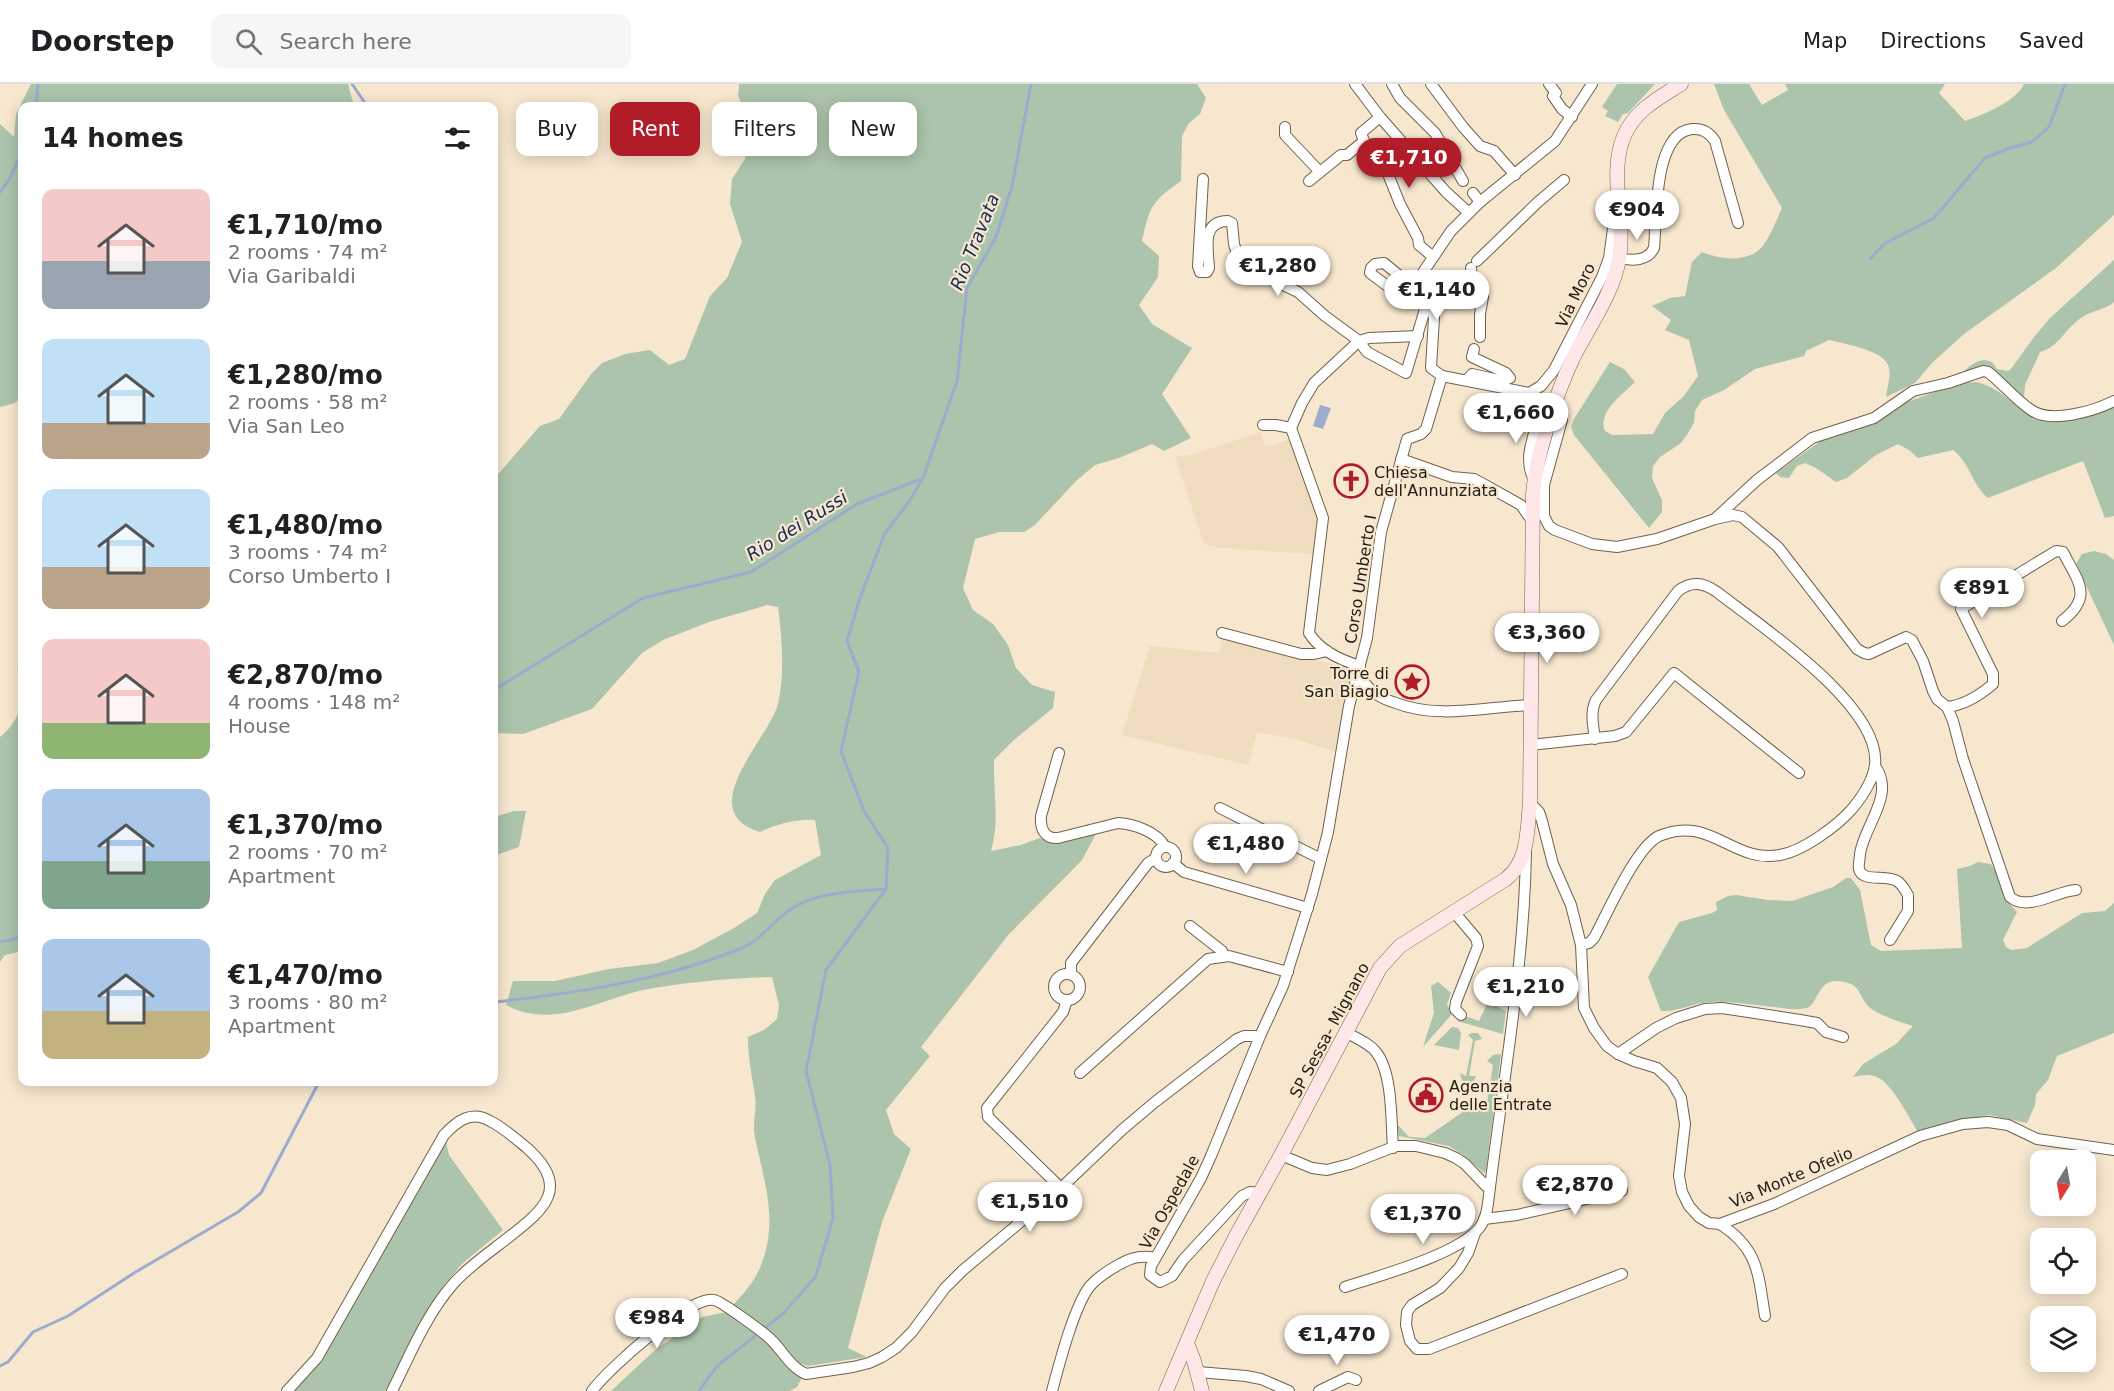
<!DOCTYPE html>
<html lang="en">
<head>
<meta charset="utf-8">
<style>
  :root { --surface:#fff; --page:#f6f6f6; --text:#202124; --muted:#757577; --line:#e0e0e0; --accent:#b01d28 }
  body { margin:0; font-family:"DejaVu Sans",sans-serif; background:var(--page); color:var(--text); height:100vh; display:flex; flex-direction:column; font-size:22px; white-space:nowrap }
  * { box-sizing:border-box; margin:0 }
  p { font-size:20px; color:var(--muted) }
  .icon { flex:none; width:33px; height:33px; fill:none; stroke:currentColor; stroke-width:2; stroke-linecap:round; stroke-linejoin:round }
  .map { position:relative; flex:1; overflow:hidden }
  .panel { position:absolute; left:18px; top:18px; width:480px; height:984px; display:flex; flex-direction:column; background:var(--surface); border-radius:12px; box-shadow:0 3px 15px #0003 }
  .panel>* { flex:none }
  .hud { position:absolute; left:516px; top:18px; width:570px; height:54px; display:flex; gap:12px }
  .needle { width:39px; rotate:191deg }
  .buttons { position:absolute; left:2030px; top:1066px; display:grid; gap:12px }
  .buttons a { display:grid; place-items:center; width:66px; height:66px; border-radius:12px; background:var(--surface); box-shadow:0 3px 15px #0003; font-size:30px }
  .price { position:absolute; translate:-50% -51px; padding:0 14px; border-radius:21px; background:#fff; color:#222; font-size:20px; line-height:39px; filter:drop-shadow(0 2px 3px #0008) }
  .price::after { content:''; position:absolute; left:50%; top:36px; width:18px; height:14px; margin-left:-9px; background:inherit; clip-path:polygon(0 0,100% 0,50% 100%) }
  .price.selected { background:var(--accent); color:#fff }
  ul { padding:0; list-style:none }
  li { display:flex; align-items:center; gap:18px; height:150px; padding:0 24px }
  li span { display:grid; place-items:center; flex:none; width:168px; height:120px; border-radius:12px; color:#555 }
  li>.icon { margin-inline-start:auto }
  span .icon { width:72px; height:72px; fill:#fffc; stroke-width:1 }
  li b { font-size:26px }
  h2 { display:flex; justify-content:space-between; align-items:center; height:72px; padding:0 24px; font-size:26px }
  .tag { padding:0 21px; border-radius:12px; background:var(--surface); box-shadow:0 3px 15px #0003; font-size:21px; line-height:54px }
  .tag.selected { background:var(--accent); color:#fff }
  header { display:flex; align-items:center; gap:36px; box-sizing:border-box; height:84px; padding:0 30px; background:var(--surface); border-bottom:2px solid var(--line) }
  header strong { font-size:28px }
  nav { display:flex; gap:33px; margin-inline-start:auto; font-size:21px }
  .search { width:420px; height:54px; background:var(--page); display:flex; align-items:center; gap:15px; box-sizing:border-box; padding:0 21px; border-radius:12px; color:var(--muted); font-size:22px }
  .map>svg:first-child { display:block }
  .built { fill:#f0dcbe }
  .green { fill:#acc4ab }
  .water { fill:#9baccf }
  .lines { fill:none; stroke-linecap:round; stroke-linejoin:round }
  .stream { stroke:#9baccf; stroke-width:3 }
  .street-casing { stroke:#6f614c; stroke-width:12 }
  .secondary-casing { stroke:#6f614c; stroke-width:15 }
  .street { stroke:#fff; stroke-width:10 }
  .secondary { stroke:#fee7e6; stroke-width:14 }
  .labels { text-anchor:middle; stroke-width:4.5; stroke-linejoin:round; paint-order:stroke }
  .street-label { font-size:16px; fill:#221c14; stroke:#f7e7cf }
  .poi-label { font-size:16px; fill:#221c14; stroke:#f7e7cf; text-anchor:start }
  .water-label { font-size:18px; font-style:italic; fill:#162955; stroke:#f7e7cf }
</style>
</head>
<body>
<header>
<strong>Doorstep</strong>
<div class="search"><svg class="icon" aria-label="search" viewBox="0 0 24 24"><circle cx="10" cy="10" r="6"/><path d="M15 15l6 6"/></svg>Search here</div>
<nav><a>Map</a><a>Directions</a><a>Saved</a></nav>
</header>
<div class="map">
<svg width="2114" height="1307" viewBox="0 0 2114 1307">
  <rect width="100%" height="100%" fill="#f7e7cf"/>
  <g class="built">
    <path d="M1261,348L1265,363L1291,355L1317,431L1313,470L1222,464L1204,460L1175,372L1191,371Z"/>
    <path d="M1223,553L1355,586L1336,668L1295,655L1257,648L1248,681L1122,651L1150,562L1219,569Z"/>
  </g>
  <g class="green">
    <path d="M31,0H348L354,22H22V312L15,319L0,323V40L14,53L16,30Z"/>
    <path d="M739,0H1197L1206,14L1200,30L1189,39L1182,52L1181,97C1151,118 1150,122 1142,157L1159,172L1158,193L1139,221L1152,240L1192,264L1162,310L1191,354L1164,367L1152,360L1119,374L1095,381L1076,397L1035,441L1024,448H999L975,455L963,504L973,526L993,540L1008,561L1016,584L1032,601L1055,608L1053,624L1015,655L994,676C993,706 1000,738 991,767L1021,761L1040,754L1053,759L1097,748L1082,776L1009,850L921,963L930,972L886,1026L894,1050L911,1065L882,1138L848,1264L867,1273L808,1282L802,1280L793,1287L802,1294L797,1303L790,1307H611L654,1267L702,1233L727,1228C737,1216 751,1203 758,1188C780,1142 765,1100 755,1054C752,1041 757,1026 755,1012C752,993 748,973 748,953L764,946L777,935L779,921L772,893C730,894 689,898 648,905C601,914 553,947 506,921L513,897H555L609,885L658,879L693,866L734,844L757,829L765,810L775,796L821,771L815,736C795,735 778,740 760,748C692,727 768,656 778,620C785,590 782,554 778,523L767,521L709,538L663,556L642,569L592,625L523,650L494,649V395L540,342L559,335L592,289L602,279L625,270L650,266L669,281L685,275L710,212L727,194L742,158L730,120L732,95L745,75L749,33L738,12Z"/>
    <path d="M1617,0H1655L1628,29L1623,30L1618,38L1605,32L1608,27L1602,23Z"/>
    <path d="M1714,0H1749L1762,21L1788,6L1785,0H1945L1939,9L1965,37C1982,31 2016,18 2024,0H2114V131L2056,184L1964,250L1932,279L1915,299L1886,313C1887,304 1891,292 1889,284C1886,266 1844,260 1829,256L1806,267L1804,272L1755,285L1724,306L1702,316L1695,327L1694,339L1688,349L1681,359L1660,373L1653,382L1652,394L1662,416V428L1649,444L1574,351L1571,343L1574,335L1610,278L1624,285L1635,298C1623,310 1597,328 1605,347L1612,351L1653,350L1665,329L1683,313L1698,292L1689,256L1665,246L1671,236L1652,222L1670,214L1685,212L1692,178L1702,168C1719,175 1745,179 1760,165C1768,158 1777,135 1782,124L1724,26Z"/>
    <path d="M2114,176V218C2105,226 2094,226 2084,232C2065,243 2061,262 2040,268L2025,301L2024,313L1986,284L1963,288C1972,280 1980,273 1992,278L1997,285L2008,287L2011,285L2034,253L2050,234Z"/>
    <path d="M1976,298C1998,303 2006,315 2024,326C2053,344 2086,336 2114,321V432L2105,434L2083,377L1988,414C1972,401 1970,379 1953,366L1918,374L1909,366L1898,360L1876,371L1847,394L1836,398L1816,384L1805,379L1797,382L1789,394L1780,393L1776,389L1829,351L1876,339L1907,318L1943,305L1962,299Z"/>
    <path d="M2094,467L2106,470L2114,476V561L2076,480L2082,470Z"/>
    <path d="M22,562V867L5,871L0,878V653C39,621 7,594 22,562Z"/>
    <path d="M514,727H526L519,763L494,772V733Z"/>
    <path d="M1978,778L1991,780L1996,788L2004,813L2017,828L2003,856L2006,863L2011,866L2027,864L2082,829L2105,827L2114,819V949L2057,972L2048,996L2036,1010L2035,1021L2027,1039L1989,1031L1918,1048C1909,1034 1892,999 1877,993C1869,990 1862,991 1853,993L1863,980L1896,960L1913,942C1903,939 1875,930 1868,922C1857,909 1861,899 1838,897C1817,895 1818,922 1806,924C1796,927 1784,924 1774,923C1753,921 1731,917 1710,918C1693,919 1678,928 1661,927L1648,893L1679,838L1712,829L1717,826L1716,818L1728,812L1736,811L1768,816L1792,817L1833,803L1846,794H1851L1860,806L1871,861L1881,867L1962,864L1957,785L1970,782Z"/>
    <path d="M1438,898L1451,909L1447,920L1452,930L1423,963L1434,929L1431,902Z"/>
    <path d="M1488,918L1506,927L1503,950L1457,937L1468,933L1479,937Z"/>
    <path d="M1452,943L1458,944L1461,949L1459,966L1434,961Z"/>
    <path d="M1472,949H1478L1482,955L1475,957L1469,992H1476C1474,999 1468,1001 1462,996L1460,989L1466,992L1473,956L1468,951Z"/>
    <path d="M1501,970L1486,1087L1484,1089L1462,1070L1449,1062L1399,1052L1397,1040L1409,1053L1425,1054L1479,1017L1487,1019L1493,981L1487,977L1493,971Z"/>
    <path d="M446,1058L449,1071L503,1146L463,1179L443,1202L385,1307H293L323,1275Z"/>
  </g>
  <path class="water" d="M1320,321L1331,324L1323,345L1313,342Z"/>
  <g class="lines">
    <g class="stream">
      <path d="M352,0L367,22"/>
      <path d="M36,22L38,0"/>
      <path d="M0,108L9,96L22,68"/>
      <path d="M1870,175L1884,160L1934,134L1985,74L2007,65L2032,58L2049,43L2065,0"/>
      <path d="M494,606L643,514L751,488L857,420L921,395"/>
      <path d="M0,858L22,853"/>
      <path d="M494,918C577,909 664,896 742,864C759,857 773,838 788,827C816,807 852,808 885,805"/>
      <path d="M0,1282L8,1278L33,1248L68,1232L134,1189L238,1128L261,1109L319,998"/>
      <path d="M699,1307L717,1282L784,1229L816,1192L833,1134L830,1081L806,987L826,886L886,805L888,764L864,727L841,667L859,588L847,557L859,517L884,451L910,416L923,394L957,297L967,204L996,153L1012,102L1031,0"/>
    </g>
    <g class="street-casing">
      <g id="street">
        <path d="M1355,0L1380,33L1446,108L1469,129"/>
        <path d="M1392,0L1400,14L1435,49L1463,97"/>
        <path d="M1431,0L1463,43L1480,62L1494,67L1515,91"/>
        <path d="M1549,0L1556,9L1553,12L1562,25L1572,33"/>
        <path d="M1285,43V51L1320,88"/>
        <path d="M1364,57L1388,90L1400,120L1418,154L1419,161L1432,172"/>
        <path d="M1203,95L1198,182L1200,188H1207L1209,184C1208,165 1201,137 1228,137L1232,139L1234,160L1237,170L1243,179L1250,185L1298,208L1325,232L1359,257L1367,268L1406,289L1428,215"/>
        <path d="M1309,97L1341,71H1347L1364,57L1361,49L1380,33"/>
        <path d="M1473,109L1480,118"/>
        <path d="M1619,174C1632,177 1648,177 1654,164C1657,134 1653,49 1692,45C1703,44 1710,49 1715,57L1738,139"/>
        <path d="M1477,177L1538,118L1564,96"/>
        <path d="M1471,184L1472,197L1483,213L1480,230V253"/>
        <path d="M1413,203L1451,147L1480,118L1555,57L1592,0"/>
        <path d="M1442,292L1529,309C1536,315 1541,319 1540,328C1535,351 1522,373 1534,396"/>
        <path d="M1467,296L1472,290L1503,297L1510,294L1506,289L1472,273L1474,265"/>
        <path d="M1529,309L1541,302L1554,286L1602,193L1609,174L1615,130"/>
        <path d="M1553,328L1559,329L1562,336L1544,401V432L1549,442L1555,446L1592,460L1617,463L1657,455L1715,435L1733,431L1742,433L1778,463L1857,565L1864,569L1869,570L1906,553L1912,556L1923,577L1933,607L1937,615L1947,623L1953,637L1963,675L2010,813C2028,828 2056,807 2076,806"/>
        <path d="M1263,341H1276L1291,344"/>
        <path d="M1401,375L1452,393L1474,395L1485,401L1521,421L1532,437"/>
        <path d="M1717,433L1757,396L1812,354L1874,334L1913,307L1948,299L1983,287L1988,288C2003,300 2015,315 2031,326C2051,340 2094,327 2114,317"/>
        <path d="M1222,549L1301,570H1314L1327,567"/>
        <path d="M1360,582C1340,576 1320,567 1309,549L1323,434L1291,344L1302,319L1314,299L1359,257L1369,254L1418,252"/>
        <path d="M1356,593C1365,596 1366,602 1373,608C1379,612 1386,616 1393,618C1438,636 1484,623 1530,621"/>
        <path d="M1947,623C1965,621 1979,612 1993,600V590L1961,525L2056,467L2063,468C2078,498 2094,512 2062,537"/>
        <path d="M1530,661L1615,652L1626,648L1674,589L1799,689"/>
        <path d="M1059,669L1041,732C1040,744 1044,755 1058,754L1118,739C1134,740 1158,748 1165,763"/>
        <path d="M1875,682C1896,711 1864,741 1860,770C1860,775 1858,780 1859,785C1862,799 1886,790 1897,797C1902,800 1905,806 1908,811V827L1890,856"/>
        <path d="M1530,719L1539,728L1542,737L1553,780L1571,821L1581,861L1584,924L1594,944L1607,962L1618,970L1634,977L1657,984L1672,998L1681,1014L1685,1040L1679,1092L1682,1108L1689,1122L1699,1133L1709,1139L1720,1140L1774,1120L1920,1052L1963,1040L1988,1038L2008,1041L2037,1055L2114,1066"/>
        <path d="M1220,724L1321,775"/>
        <circle cx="1166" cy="773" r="10"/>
        <path d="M1173,779L1184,788L1308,824"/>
        <path d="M1454,828L1476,854L1478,862L1456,918L1455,925L1461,931"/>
        <path d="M1190,842L1222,867L1224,872"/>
        <path d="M1581,861L1589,859L1594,854C1607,830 1636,763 1659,752C1710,730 1733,780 1780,771C1803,767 1837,742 1852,725C1862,713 1873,696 1875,681C1882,622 1759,541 1717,508C1704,499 1692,496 1678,507L1596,616C1590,628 1593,641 1595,655"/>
        <path d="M1071,890V879L1148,779L1156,774"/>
        <circle cx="1067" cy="903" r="13"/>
        <path d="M1345,948C1356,954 1369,959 1376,968C1393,989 1391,1038 1393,1064"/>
        <path d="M1618,970L1656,944L1676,934L1705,925L1722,924L1800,936L1817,939L1826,948L1843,953"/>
        <path d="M1080,989L1208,875L1229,872L1288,888"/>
        <path d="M1281,1071L1312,1084L1327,1086L1350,1080L1396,1062H1416L1445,1069L1456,1074L1465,1080L1486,1102L1490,1103"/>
        <path d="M1061,1104L988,1033L987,1024L1063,928L1067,916"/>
        <path d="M1261,1109L1250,1108L1242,1112L1183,1176L1172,1192L1160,1198L1150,1191L1151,1182L1201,1094L1211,1072L1260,952L1283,902L1312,810L1328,748L1349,622L1367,554L1381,448L1407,355L1421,350L1426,345L1442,292L1431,284L1434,234L1430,220L1428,215L1384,179L1375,180L1371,184L1370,189L1386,201"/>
        <path d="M1484,1135L1517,1131L1622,1107L1618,1091"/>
        <path d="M1720,1140C1759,1165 1758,1190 1765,1232"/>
        <path d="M1475,1149L1468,1169L1459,1184L1440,1204L1412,1221L1407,1228L1406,1241L1410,1257L1417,1265H1429L1622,1190"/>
        <path d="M1345,1203C1378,1192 1460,1170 1480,1143C1488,1132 1488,1117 1490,1103C1504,992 1524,881 1526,769"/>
        <path d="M1198,1288L1246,1292L1261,1295L1289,1307"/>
        <path d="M287,1307L317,1274L444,1051C457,1037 471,1026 490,1037C504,1044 515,1054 527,1064C571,1103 545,1125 509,1153C490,1168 469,1182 453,1200C426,1231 410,1271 392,1307"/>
        <path d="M592,1307C607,1286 690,1211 714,1216C721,1217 760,1246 767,1252C782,1264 788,1282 806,1290L853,1283L869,1279L882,1273L896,1264L912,1248L945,1204L963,1186L1061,1104L1123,1045L1155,1018L1237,955L1244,952H1260"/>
        <path d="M1052,1307C1059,1281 1074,1222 1090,1202C1098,1193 1109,1186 1120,1180C1132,1173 1142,1171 1155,1174"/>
        <path d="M1319,1307L1348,1293L1356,1296"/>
      </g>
    </g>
    <g class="secondary-casing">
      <g id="secondary">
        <path d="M1187,1259L1194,1277L1202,1307"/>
        <path d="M1166,1307L1213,1197L1236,1152L1281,1071L1380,884L1400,862L1506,795C1529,777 1527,746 1530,719L1533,410C1536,371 1556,310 1573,274C1589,242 1613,210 1619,175C1626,134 1608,91 1624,52C1635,26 1659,14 1681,0"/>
      </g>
    </g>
    <use href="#street" class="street"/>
    <use href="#secondary" class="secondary"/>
  </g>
  <defs>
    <g id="church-ring" transform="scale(1.725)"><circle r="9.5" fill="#f7e7cf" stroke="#b01d28" stroke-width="1.5"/><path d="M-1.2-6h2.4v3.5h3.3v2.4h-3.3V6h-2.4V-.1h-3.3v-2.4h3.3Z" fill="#b01d28"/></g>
    <g id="sight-ring" transform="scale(1.725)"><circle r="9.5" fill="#f7e7cf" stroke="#b01d28" stroke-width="1.5"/><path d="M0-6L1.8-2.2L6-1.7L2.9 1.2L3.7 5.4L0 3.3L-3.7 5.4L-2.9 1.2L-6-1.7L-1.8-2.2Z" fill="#b01d28"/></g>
    <g id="civic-ring" transform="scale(1.725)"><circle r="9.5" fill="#f7e7cf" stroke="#b01d28" stroke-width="1.5"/><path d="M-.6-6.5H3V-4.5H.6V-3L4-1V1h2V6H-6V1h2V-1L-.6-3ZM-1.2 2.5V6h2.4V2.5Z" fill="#b01d28"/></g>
  </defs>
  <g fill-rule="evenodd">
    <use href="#church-ring" x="1351" y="397"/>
    <use href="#sight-ring" x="1412" y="598"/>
    <use href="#civic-ring" x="1426" y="1011"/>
  </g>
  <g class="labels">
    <g class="street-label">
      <text transform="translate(1575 211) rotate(-64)" y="6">Via Moro</text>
      <text transform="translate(1360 495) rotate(-81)" y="6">Corso Umberto I</text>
      <text transform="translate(1329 946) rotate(-62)" y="6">SP Sessa- Mignano</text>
      <text transform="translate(1791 1093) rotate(-23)" y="6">Via Monte Ofelio</text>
      <text transform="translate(1169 1118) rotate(-61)" y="6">Via Ospedale</text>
    </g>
    <g class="poi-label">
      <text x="1374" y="394">Chiesa<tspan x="1374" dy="18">dell'Annunziata</tspan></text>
      <text x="1389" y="595" text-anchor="end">Torre di<tspan x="1389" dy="18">San Biagio</tspan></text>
      <text x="1449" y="1008">Agenzia<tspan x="1449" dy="18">delle Entrate</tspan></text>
    </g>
    <g class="water-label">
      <text transform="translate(975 158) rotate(-68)" y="6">Rio Travata</text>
      <text transform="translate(797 442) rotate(-32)" y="6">Rio dei Russi</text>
    </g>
  </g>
</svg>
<div class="buttons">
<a><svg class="needle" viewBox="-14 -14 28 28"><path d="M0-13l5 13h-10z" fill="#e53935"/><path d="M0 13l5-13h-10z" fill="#757577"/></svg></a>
<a><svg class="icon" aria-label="locate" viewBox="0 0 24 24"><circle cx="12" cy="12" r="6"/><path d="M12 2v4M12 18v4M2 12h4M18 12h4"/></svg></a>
<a><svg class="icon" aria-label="layers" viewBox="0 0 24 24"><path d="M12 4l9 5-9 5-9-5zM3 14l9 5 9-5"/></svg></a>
</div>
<b class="price selected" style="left:1409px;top:105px">€1,710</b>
<b class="price" style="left:1637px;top:157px">€904</b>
<b class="price" style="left:1278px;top:213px">€1,280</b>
<b class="price" style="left:1437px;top:237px">€1,140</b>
<b class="price" style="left:1516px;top:360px">€1,660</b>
<b class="price" style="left:1982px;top:535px">€891</b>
<b class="price" style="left:1547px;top:580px">€3,360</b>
<b class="price" style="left:1246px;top:791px">€1,480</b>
<b class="price" style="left:1526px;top:934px">€1,210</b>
<b class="price" style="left:1575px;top:1132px">€2,870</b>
<b class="price" style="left:1030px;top:1149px">€1,510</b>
<b class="price" style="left:1423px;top:1161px">€1,370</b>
<b class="price" style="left:657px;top:1265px">€984</b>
<b class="price" style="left:1337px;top:1282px">€1,470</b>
<div class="hud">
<a class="tag">Buy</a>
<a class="tag selected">Rent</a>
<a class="tag">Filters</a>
<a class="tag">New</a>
</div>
<section class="panel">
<h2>14 homes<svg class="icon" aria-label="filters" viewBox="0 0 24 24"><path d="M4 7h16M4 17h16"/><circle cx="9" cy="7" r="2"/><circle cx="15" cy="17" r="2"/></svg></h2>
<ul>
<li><span style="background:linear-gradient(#f6c9c9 60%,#9aa5b1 0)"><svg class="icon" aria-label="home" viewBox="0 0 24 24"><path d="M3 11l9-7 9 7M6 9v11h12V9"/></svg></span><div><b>€1,710/mo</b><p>2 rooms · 74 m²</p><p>Via Garibaldi</p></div></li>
<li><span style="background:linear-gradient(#bfe0f5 70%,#b9a48a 0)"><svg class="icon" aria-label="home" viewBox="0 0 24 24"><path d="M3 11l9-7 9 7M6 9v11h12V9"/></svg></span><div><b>€1,280/mo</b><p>2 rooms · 58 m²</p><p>Via San Leo</p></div></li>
<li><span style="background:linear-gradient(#bfe0f5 65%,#b9a48a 0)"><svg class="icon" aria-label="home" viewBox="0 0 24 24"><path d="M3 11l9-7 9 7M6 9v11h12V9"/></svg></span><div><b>€1,480/mo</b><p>3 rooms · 74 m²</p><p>Corso Umberto I</p></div></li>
<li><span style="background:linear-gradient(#f6c9c9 70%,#8fb573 0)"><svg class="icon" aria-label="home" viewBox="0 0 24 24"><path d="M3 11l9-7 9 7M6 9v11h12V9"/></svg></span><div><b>€2,870/mo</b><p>4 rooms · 148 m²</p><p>House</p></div></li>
<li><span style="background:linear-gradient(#a9c7e8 60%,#7fa58c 0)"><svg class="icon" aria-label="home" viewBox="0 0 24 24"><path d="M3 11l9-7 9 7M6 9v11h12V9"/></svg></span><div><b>€1,370/mo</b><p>2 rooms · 70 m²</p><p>Apartment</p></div></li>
<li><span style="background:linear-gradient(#a9c7e8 60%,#c2b280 0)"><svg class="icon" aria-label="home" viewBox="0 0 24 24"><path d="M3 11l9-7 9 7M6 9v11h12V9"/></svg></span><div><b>€1,470/mo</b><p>3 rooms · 80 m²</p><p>Apartment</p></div></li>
</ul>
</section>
</div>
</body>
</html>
